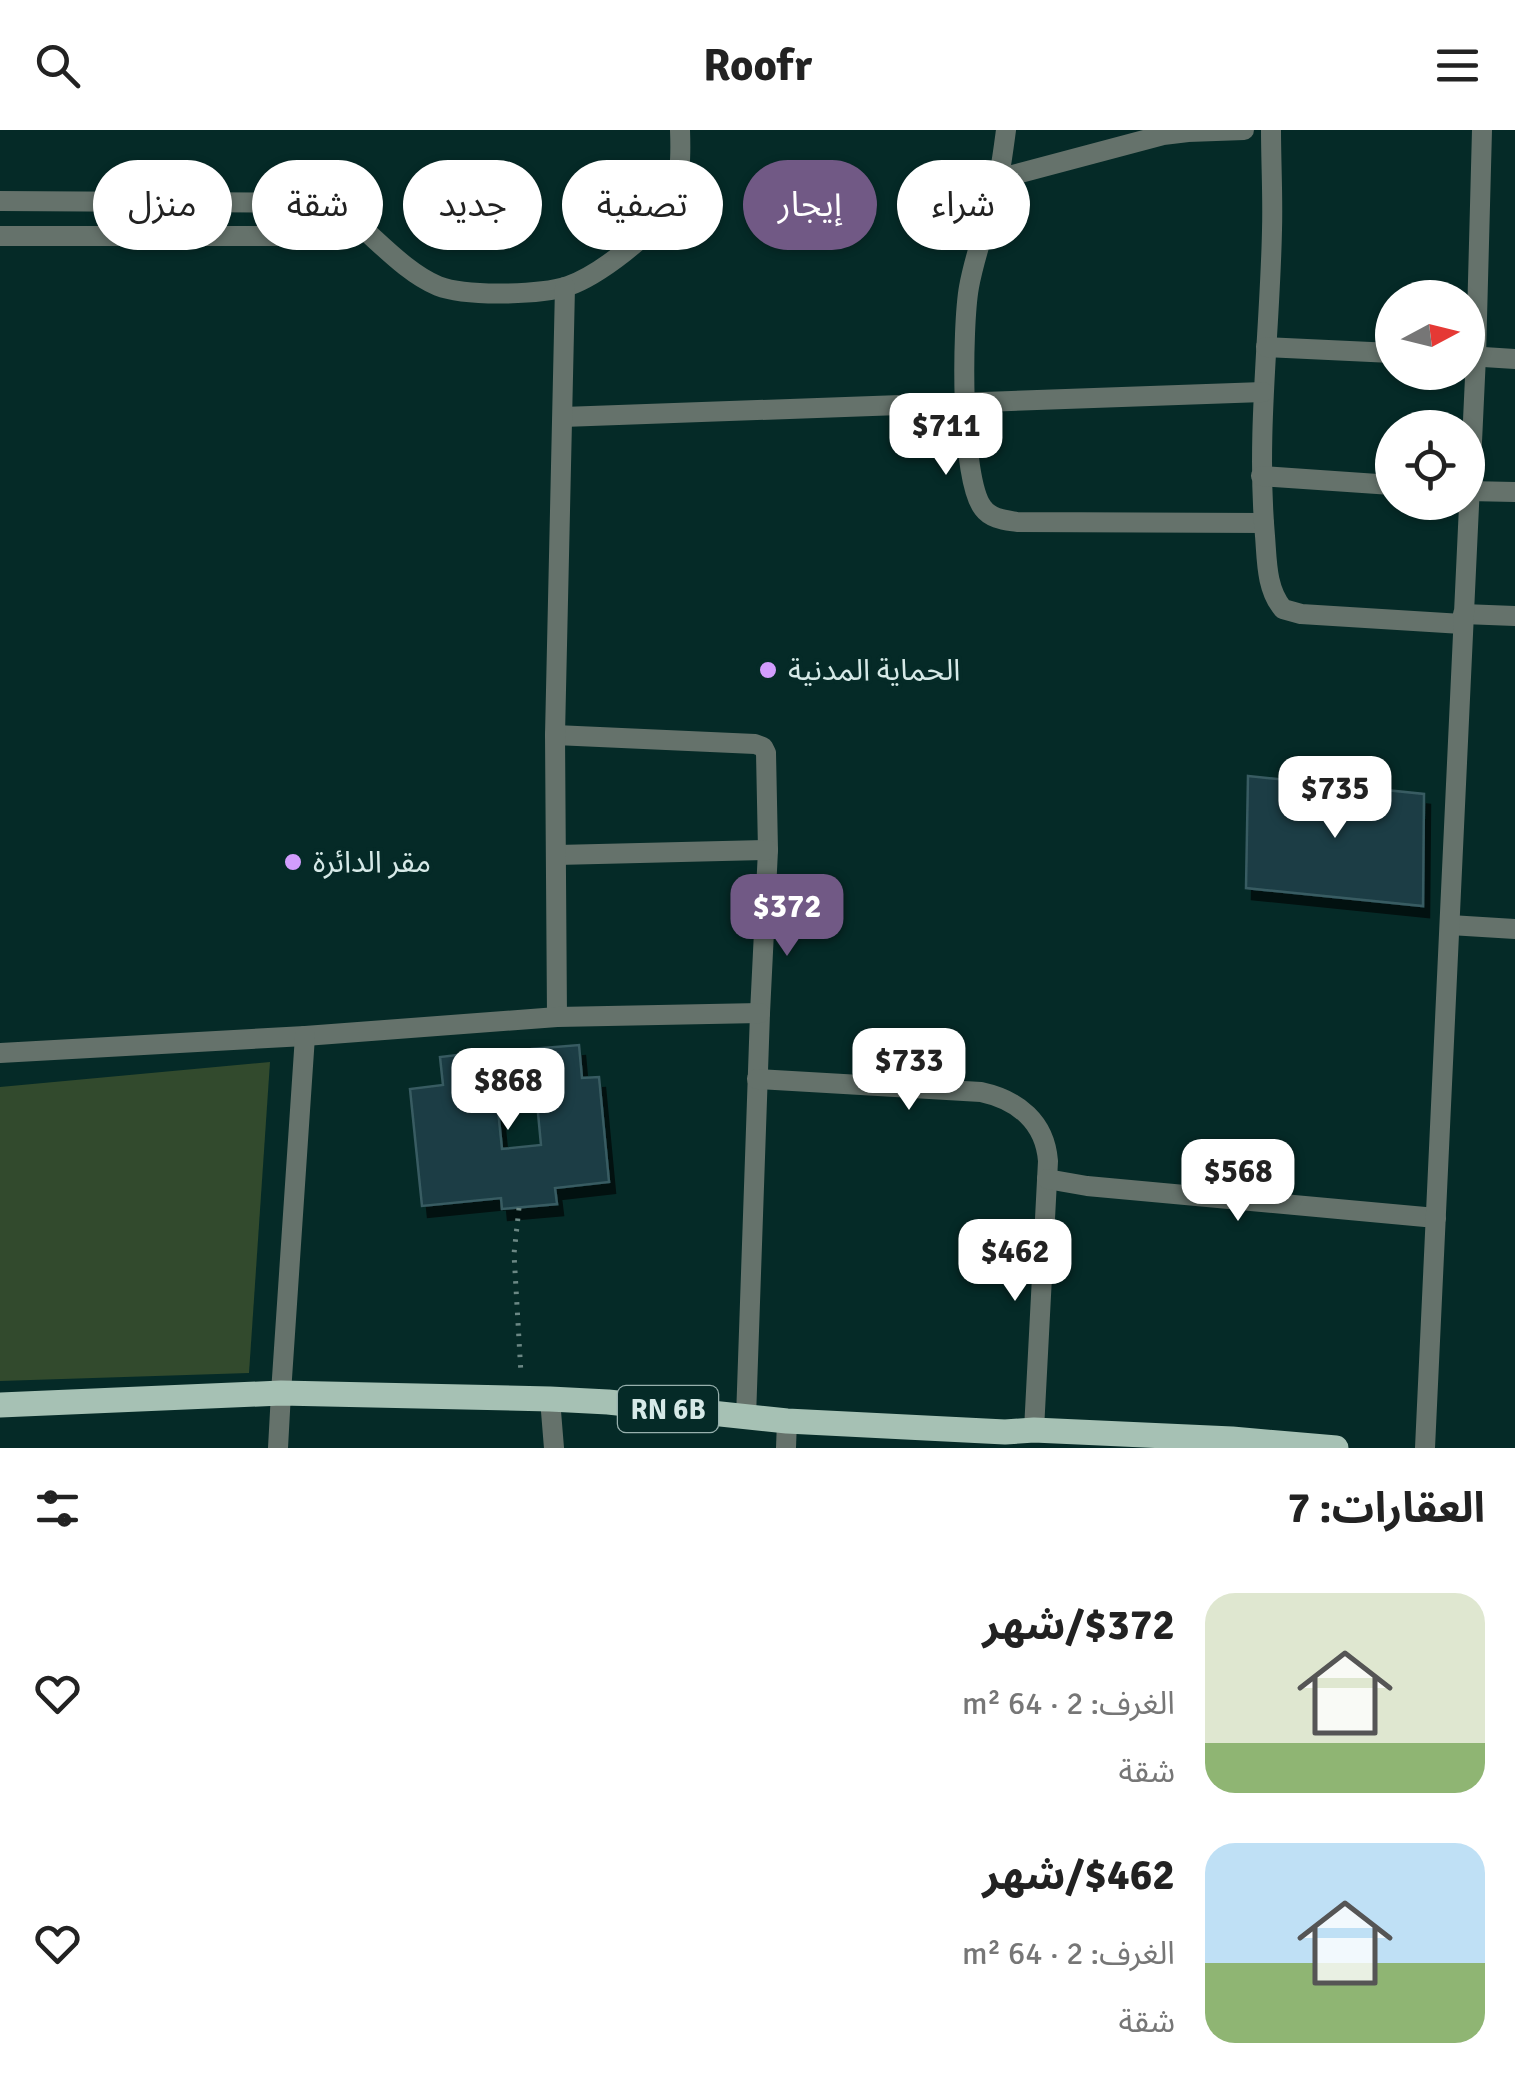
<!DOCTYPE html>
<html lang="ar">
<head>
<meta charset="utf-8">
<style>
  :root { --surface:#fff; --page:#f2f2f2; --text:#222; --muted:#767676; --accent:#715985 }
  body { margin:0; font-family:Signika,"Noto Sans Arabic",sans-serif; background:var(--page); color:var(--text); direction:rtl; height:100vh; display:flex; flex-direction:column; font-size:38px; white-space:nowrap }
  * { box-sizing:border-box; margin:0 }
  p { font-size:32px; color:var(--muted) }
  .icon { flex:none; width:55px; height:55px; fill:none; stroke:currentColor; stroke-width:2; stroke-linecap:round; stroke-linejoin:round }
  .map { position:relative; height:1318px; overflow:hidden; direction:ltr }
  .side { display:flex; flex-direction:column; background:var(--surface); flex:1 }
  .side>* { flex:none }
  .hud { position:absolute; left:30px; top:30px; width:1000px; height:90px; direction:rtl; display:flex; gap:20px }
  .needle { width:65px; rotate:83deg }
  .fabs { position:absolute; left:1375px; top:150px; display:grid; gap:20px }
  .fabs a { display:grid; place-items:center; width:110px; height:110px; border-radius:50%; background:var(--surface); box-shadow:0 2px 8px #0004; font-size:50px }
  .price { position:absolute; translate:-50% -85px; padding:0 22px; border-radius:20px; background:#fff; color:#222; font-size:32px; line-height:65px; filter:drop-shadow(0 2px 5px #0008) }
  .price::after { content:''; position:absolute; left:50%; top:60px; width:30px; height:22px; margin-left:-15px; background:inherit; clip-path:polygon(0 0,100% 0,50% 100%) }
  .price.current { background:var(--accent); color:#fff }
  ul { padding:0; list-style:none }
  li { display:flex; align-items:center; gap:30px; height:250px; padding:0 30px }
  li span { display:grid; place-items:center; flex:none; width:280px; height:200px; border-radius:30px; color:#555 }
  li>.icon { margin-inline-start:auto }
  span .icon { width:120px; height:120px; fill:#fffc; stroke-width:1 }
  li b { font-size:42px }
  h2 { display:flex; justify-content:space-between; align-items:center; height:120px; padding:0 30px; font-size:42px }
  .tag { padding:0 35px; border-radius:45px; background:var(--surface); box-shadow:0 2px 8px #0004; font-size:35px; line-height:90px }
  .tag.current { background:var(--accent); color:#fff }
  header { display:flex; justify-content:space-between; align-items:center; height:130px; padding:0 30px; background:var(--surface); font-size:45px; font-weight:700 }
  .map>svg:first-child { display:block }
  .green { fill:#324a2d }
  .building { fill:#1b3d44; stroke:#395b62; stroke-width:2.5; filter:url(#shadow) }
  .lines { fill:none; stroke-linecap:round; stroke-linejoin:round }
  .path { stroke:#6c8885; stroke-width:5; stroke-dasharray:2.5 8; stroke-linecap:butt }
  .minor { stroke:#65726b; stroke-width:20 }
  .tertiary { stroke:#65726b; stroke-width:20 }
  .primary { stroke:#a6c1b4; stroke-width:25 }
  .poi-dot { fill:#d29dfd; stroke:#052a27; stroke-width:4 }
  .labels { text-anchor:middle; stroke-width:8; stroke-linejoin:round; paint-order:stroke }
  .shield { fill:#052a27; stroke:#97b0ad; stroke-width:2.5 }
  .shield-label { font-size:28px; font-weight:bold; fill:#d6e9e7 }
  .poi-label { font-size:30px; fill:#d6e9e7; stroke:#052a27; text-anchor:start }
</style>
</head>
<body>
<header><svg class="icon" aria-label="menu" viewBox="0 0 24 24"><path d="M4 6h16M4 12h16M4 18h16"/></svg>Roofr<svg class="icon" aria-label="search" viewBox="0 0 24 24"><circle cx="10" cy="10" r="6"/><path d="M15 15l6 6"/></svg></header>
<div class="map">
<svg width="1515" height="1318" viewBox="0 0 1515 1318">
  <defs>
    <filter id="shadow"><feDropShadow dx="6" dy="11" stdDeviation="0" flood-color="#0009"/></filter>
  </defs>
  <rect width="100%" height="100%" fill="#052a27"/>
  <path class="green" d="M270,932L249,1243L0,1251V957Z"/>
  <g class="building">
    <path d="M1248,646L1424,664L1423,776L1246,758Z"/>
    <path d="M579,915L582,948L599,947L609,1052L555,1058L557,1074L502,1079L501,1068L422,1076L410,959L443,955L440,927L492,921L502,1019L541,1015L532,919Z"/>
  </g>
  <g class="lines">
    <path class="path" d="M519,1078L514,1124L521,1244"/>
    <g class="minor">
      <path d="M1006,0C1004,15 1002,31 999,46C991,84 976,118 969,157C962,196 960,349 983,378C991,389 1005,390 1017,392L1264,393"/>
      <path d="M1271,0C1271,33 1273,66 1272,100C1270,202 1256,303 1265,406C1267,430 1266,459 1283,479L1301,484L1462,494"/>
      <path d="M998,49L1163,5L1188,2L1244,0"/>
      <path d="M0,71L325,73L359,95L320,106H0"/>
      <path d="M359,95C383,116 409,144 438,156C466,167 540,165 568,156C597,146 655,103 669,75C681,50 681,27 680,0"/>
      <path d="M1266,217L1392,223"/>
      <path d="M1468,226L1515,229"/>
      <path d="M563,287L1263,262"/>
      <path d="M1261,346L1392,355"/>
      <path d="M1468,361L1515,362"/>
      <path d="M1463,484L1515,486"/>
      <path d="M555,605L755,614L763,617L766,623L768,720L760,883L746,1288"/>
      <path d="M557,725L768,720"/>
      <path d="M1450,795L1515,799"/>
      <path d="M557,887L555,605L565,157"/>
      <path d="M0,923L305,906L557,887L760,883"/>
      <path d="M757,949L981,962C1018,970 1045,992 1048,1031L1034,1300"/>
      <path d="M1047,1049L1087,1056L1436,1088"/>
      <path d="M281,1263L305,906"/>
      <path d="M550,1269L554,1318"/>
      <path d="M786,1318L787,1291"/>
      <path d="M1425,1318L1476,226L1482,0"/>
    </g>
    <path class="tertiary" d="M278,1318L281,1263"/>
    <path class="primary" d="M0,1275L281,1263L550,1269L608,1272L787,1291L1005,1302L1034,1300L1232,1309L1336,1318"/>
  </g>
  <g class="poi-dot">
    <circle cx="768" cy="540" r="10"/>
    <circle cx="293" cy="732" r="10"/>
  </g>
  <g class="labels">
    <rect class="shield" x="618" y="1256" width="100" height="46" rx="8"/>
    <g class="shield-label">
      <text x="668" y="1289">RN 6B</text>
    </g>
    <g class="poi-label">
      <text x="788" y="550">الحماية المدنية</text>
      <text x="313" y="742">مقر الدائرة</text>
    </g>
  </g>
</svg>
<div class="fabs">
<a><svg class="needle" viewBox="-14 -14 28 28"><path d="M0-13l5 13h-10z" fill="#e53935"/><path d="M0 13l5-13h-10z" fill="#767676"/></svg></a>
<a><svg class="icon" aria-label="locate" viewBox="0 0 24 24"><circle cx="12" cy="12" r="6"/><path d="M12 2v4M12 18v4M2 12h4M18 12h4"/></svg></a>
</div>
<b class="price" style="left:946px;top:348px">$711</b>
<b class="price" style="left:1335px;top:711px">$735</b>
<b class="price current" style="left:787px;top:829px">$372</b>
<b class="price" style="left:909px;top:983px">$733</b>
<b class="price" style="left:508px;top:1003px">$868</b>
<b class="price" style="left:1238px;top:1094px">$568</b>
<b class="price" style="left:1015px;top:1174px">$462</b>
<div class="hud">
<a class="tag">شراء</a>
<a class="tag current">إيجار</a>
<a class="tag">تصفية</a>
<a class="tag">جديد</a>
<a class="tag">شقة</a>
<a class="tag">منزل</a>
</div>
</div>
<section class="side">
<h2>العقارات: 7<svg class="icon" aria-label="filters" viewBox="0 0 24 24"><path d="M4 7h16M4 17h16"/><circle cx="9" cy="7" r="2"/><circle cx="15" cy="17" r="2"/></svg></h2>
<ul>
<li><span style="background:linear-gradient(#dfe7d0 75%,#8fb573 0)"><svg class="icon" aria-label="home" viewBox="0 0 24 24"><path d="M3 11l9-7 9 7M6 9v11h12V9"/></svg></span><div><b>$372/شهر</b><p>الغرف: 2 · 64 m²</p><p>شقة</p></div><svg class="icon" aria-label="heart" viewBox="0 0 24 24"><path d="M12 20l-8-8c-3-5 5-10 8-4 3-6 11-1 8 4z"/></svg></li>
<li><span style="background:linear-gradient(#bfe0f5 60%,#8fb573 0)"><svg class="icon" aria-label="home" viewBox="0 0 24 24"><path d="M3 11l9-7 9 7M6 9v11h12V9"/></svg></span><div><b>$462/شهر</b><p>الغرف: 2 · 64 m²</p><p>شقة</p></div><svg class="icon" aria-label="heart" viewBox="0 0 24 24"><path d="M12 20l-8-8c-3-5 5-10 8-4 3-6 11-1 8 4z"/></svg></li>
</ul>
</section>
</body>
</html>
